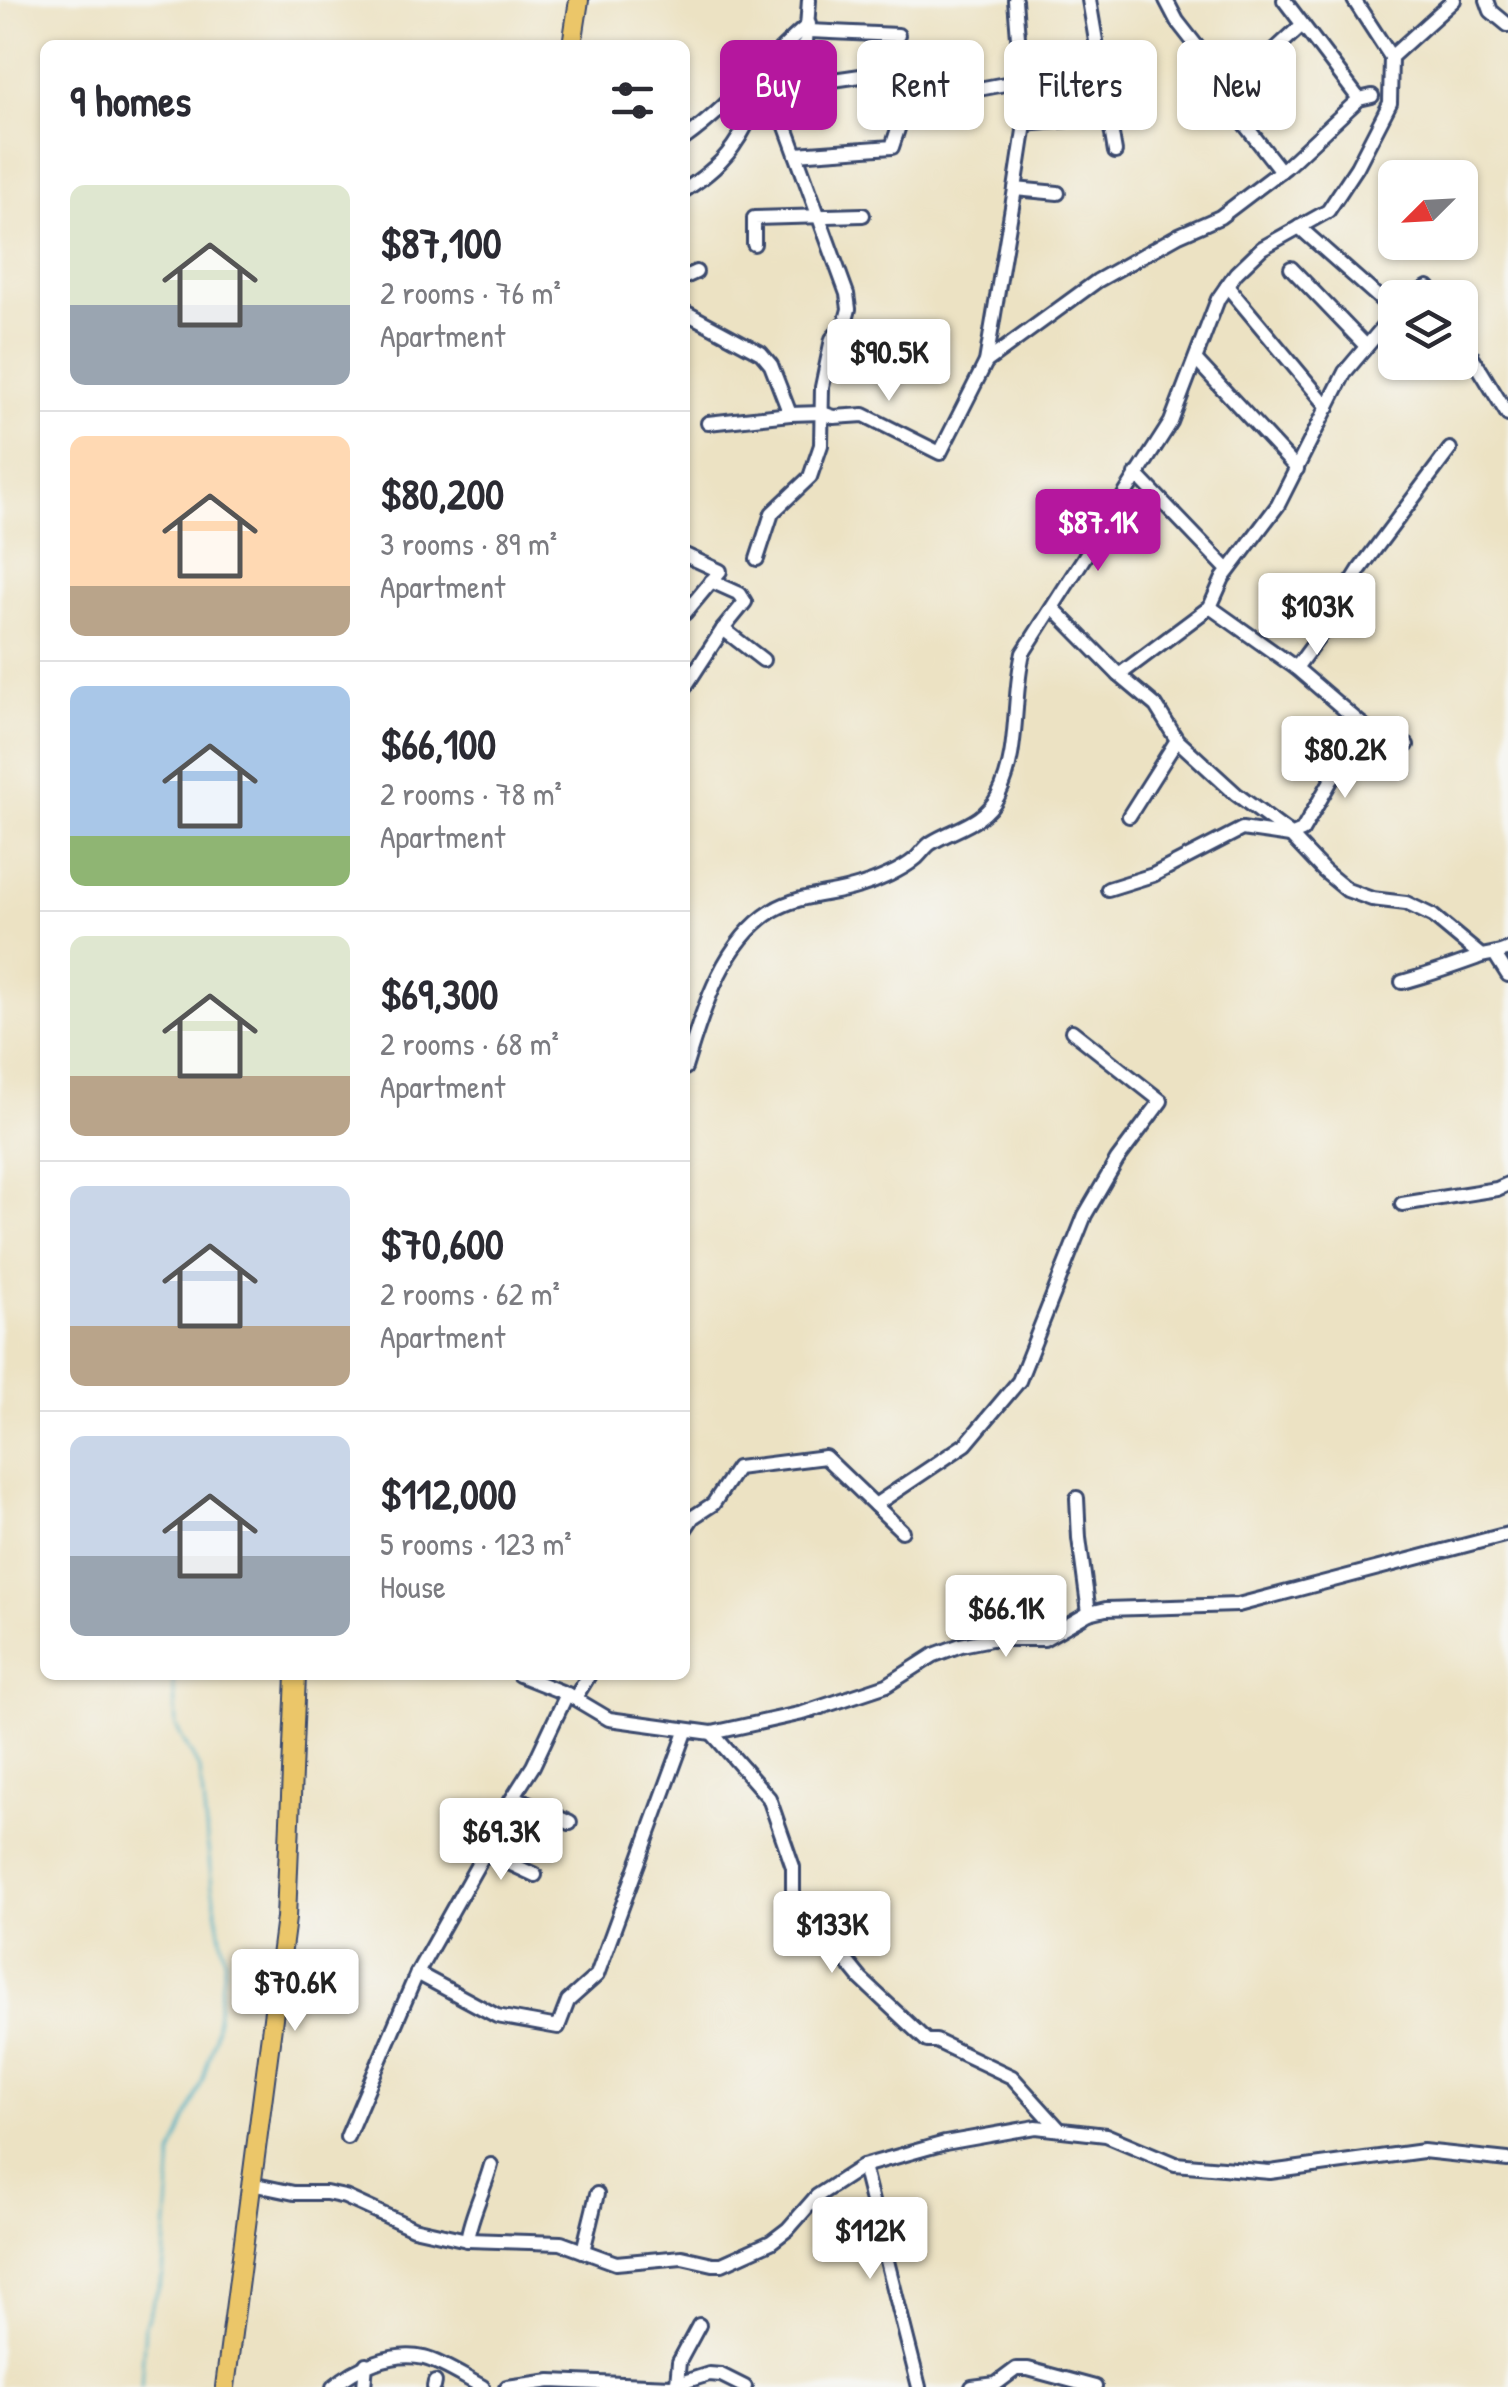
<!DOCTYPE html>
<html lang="en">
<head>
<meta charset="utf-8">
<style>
  :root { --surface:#fff; --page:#f2f2f3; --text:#2b2b33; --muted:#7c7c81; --line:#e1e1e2; --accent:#b5179e }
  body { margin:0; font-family:"Patrick Hand",sans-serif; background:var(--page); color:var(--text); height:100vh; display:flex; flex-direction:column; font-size:38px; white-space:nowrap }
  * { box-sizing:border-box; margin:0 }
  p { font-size:32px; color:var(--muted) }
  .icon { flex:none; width:55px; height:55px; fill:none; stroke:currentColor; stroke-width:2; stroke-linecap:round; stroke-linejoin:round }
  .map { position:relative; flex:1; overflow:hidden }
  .drawer { position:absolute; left:40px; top:40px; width:650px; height:1640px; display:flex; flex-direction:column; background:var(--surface); border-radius:15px; box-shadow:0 2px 8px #0004 }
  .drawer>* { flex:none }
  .banner { position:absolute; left:720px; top:40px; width:638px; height:90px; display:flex; gap:20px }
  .needle { width:65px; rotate:246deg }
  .tools { position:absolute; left:1378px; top:160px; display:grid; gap:20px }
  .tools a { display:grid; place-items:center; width:100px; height:100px; border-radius:15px; background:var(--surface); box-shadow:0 2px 8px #0004; font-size:50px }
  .price { position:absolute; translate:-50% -85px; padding:0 22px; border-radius:10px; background:#fff; color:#222; font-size:32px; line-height:65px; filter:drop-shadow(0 2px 5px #0008) }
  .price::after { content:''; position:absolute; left:50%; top:60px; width:30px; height:22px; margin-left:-15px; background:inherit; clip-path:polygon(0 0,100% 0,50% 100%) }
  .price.selected { background:var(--accent); color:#fff }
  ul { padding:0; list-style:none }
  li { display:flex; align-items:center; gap:30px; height:250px; padding:0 30px }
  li+li { border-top:2px solid var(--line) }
  li span { display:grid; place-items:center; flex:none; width:280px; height:200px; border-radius:15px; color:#555 }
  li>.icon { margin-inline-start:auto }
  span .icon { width:120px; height:120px; fill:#fffc; stroke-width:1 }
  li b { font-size:42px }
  h2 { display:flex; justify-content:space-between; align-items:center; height:120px; padding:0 30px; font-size:42px }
  .pill { padding:0 35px; border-radius:15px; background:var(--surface); box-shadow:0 2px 8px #0004; font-size:35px; line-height:90px }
  .pill.selected { background:var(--accent); color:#fff }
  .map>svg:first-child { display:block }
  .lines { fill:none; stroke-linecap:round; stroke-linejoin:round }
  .stream { stroke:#42acc1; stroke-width:2.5 }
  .minor-casing { stroke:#3a4a6d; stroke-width:18 }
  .major-casing { stroke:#3a4a6d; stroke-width:22 }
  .minor { stroke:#fff; stroke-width:12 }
  .major { stroke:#ebc669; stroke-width:18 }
</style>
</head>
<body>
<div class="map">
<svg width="1508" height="2387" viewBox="0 0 1508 2387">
  <rect width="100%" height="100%" fill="#f6f6f2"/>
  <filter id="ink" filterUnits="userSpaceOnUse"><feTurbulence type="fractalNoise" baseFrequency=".01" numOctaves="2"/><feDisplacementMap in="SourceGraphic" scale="20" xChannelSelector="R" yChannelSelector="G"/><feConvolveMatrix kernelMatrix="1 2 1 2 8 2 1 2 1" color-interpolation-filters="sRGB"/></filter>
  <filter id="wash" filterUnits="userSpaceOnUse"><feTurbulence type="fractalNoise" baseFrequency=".0048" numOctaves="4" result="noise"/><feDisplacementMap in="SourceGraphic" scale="40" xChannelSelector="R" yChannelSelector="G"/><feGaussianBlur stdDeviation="2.25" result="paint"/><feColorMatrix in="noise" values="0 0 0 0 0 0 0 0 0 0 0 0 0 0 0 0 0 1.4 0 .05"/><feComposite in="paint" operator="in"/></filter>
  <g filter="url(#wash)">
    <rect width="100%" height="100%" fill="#ece2c3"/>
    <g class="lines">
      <g class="stream">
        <path d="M1376,45L1386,65"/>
        <path d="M1380,109L1384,87"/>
        <path d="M141,2387L145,2324L163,2276L172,2155L203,2079L214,2039L225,1959L212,1887L200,1770L176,1727L173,1675"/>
      </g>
    </g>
  </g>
  <g filter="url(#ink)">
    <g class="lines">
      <g class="minor-casing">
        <g id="minor">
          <path d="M1089,0L1115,152"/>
          <path d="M1166,0L1177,21L1231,90V107L1281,171"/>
          <path d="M1284,0L1359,99"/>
          <path d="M1354,0L1391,57"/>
          <path d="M1487,0L1491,11L1508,25"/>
          <path d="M809,31L898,35"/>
          <path d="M785,87L881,73L928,60"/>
          <path d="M1231,90L1302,25"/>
          <path d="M1025,124L1069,120"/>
          <path d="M685,138C731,105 766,60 809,24"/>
          <path d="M796,154L892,147L898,129L899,104L1021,81"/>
          <path d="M1015,189L1058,193"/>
          <path d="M685,190C706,176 725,161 738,139C745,129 747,120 756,112L782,116"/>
          <path d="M1299,227L1395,312"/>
          <path d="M754,244V218L863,215"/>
          <path d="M1291,268L1366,346"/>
          <path d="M685,277L696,272"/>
          <path d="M1227,286L1328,407"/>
          <path d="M1409,298L1428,287L1436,298"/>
          <path d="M685,312L761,353L771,365L790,414"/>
          <path d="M1460,337L1508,415"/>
          <path d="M1196,360L1297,469"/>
          <path d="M986,362L1097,281L1179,235L1220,217L1286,167L1359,99L1372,96"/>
          <path d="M708,423L790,414L822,413L834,417L864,415L940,453L986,362L1015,189L1025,124L1015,0"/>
          <path d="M1136,474L1228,570"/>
          <path d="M685,555L720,571L685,613"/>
          <path d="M757,559L772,513L810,477L821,445L822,387L832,339L845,324L849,309L847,294L782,116L786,76L795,56L806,42L809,0"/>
          <path d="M1210,607L1296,668L1373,734L1407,745"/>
          <path d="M1053,608L1119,675L1156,706L1177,740L1236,794L1287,832L1324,871L1347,890L1372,899L1406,903L1433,916L1480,955"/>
          <path d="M723,629L763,660"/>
          <path d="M1296,668L1352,592L1350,585L1360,569L1450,449"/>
          <path d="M1119,675L1210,607L1223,578L1278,505L1345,372L1395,313"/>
          <path d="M685,687L723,629L745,602L740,594L711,581"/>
          <path d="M1129,816L1177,740"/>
          <path d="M1108,889L1153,875L1242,829L1290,836L1302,831L1363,725"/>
          <path d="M1496,956L1508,975"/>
          <path d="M1402,982C1428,975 1451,967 1476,958C1487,953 1497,955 1508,949"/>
          <path d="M685,1068C702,1014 721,943 772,911C800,894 830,896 860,886C877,881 902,870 915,859C921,854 925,847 931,843C955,828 984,824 998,796C1020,754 1012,699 1023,653L1171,422L1218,299L1236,273L1262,248L1328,211L1357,167L1390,103L1391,57L1454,0"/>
          <path d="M1402,1204L1497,1189L1508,1184"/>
          <path d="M1077,1498L1079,1538L1089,1613"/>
          <path d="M875,1505L966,1444L1019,1381L1085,1215L1117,1160L1161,1101L1072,1031"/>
          <path d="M685,1529L693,1517L713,1504L737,1468L825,1457L902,1531"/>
          <path d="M519,1675L567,1694L609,1719L712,1733L803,1713L887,1685L934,1655L961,1645L991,1639H1044L1089,1613L1106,1609L1238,1605L1508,1534"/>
          <path d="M575,1698L589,1675"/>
          <path d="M712,1733L769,1798L793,1867V1894L803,1918L831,1942L861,1979L927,2041H936L1012,2077L1059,2129"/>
          <path d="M515,1797L570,1823"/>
          <path d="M485,1852L535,1875"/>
          <path d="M417,1973L497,2016L558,2027L568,2001L597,1975L686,1732"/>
          <path d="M347,2137L417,1973L485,1852L489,1835L533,1766L567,1694"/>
          <path d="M863,2166L919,2387"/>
          <path d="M251,2184L294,2193H326L345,2197L413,2228L467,2240L561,2243L616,2263L682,2257L713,2264H722L771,2242L788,2229L817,2196L863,2166L945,2143L1036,2127L1106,2135L1175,2164L1270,2172L1423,2151L1508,2160"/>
          <path d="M467,2240C471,2214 484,2191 491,2165"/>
          <path d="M583,2251L597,2194"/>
          <path d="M677,2383L679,2362L699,2325"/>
          <path d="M333,2387C356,2367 393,2351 424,2358C444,2363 465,2378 483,2387"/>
          <path d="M364,2387L366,2364"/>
          <path d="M434,2387L435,2382"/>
          <path d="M507,2387L551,2381L671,2386L709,2374L721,2375L745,2387"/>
          <path d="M972,2387L996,2384L1016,2369H1028L1095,2387"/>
        </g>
      </g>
      <g class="major-casing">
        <g id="major">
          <path d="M572,45L579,0"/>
          <path d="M225,2387L286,1918L296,1675"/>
        </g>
      </g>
      <use href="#minor" class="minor"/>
      <use href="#major" class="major"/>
    </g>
  </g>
</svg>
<div class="tools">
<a><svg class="needle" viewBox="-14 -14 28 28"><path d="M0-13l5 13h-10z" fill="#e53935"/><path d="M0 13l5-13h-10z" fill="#7c7c81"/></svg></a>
<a><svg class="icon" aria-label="layers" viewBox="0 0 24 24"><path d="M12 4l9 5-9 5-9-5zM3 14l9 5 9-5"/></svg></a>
</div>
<b class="price" style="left:889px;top:404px">$90.5K</b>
<b class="price selected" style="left:1098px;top:574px">$87.1K</b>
<b class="price" style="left:1317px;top:658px">$103K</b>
<b class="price" style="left:1345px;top:801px">$80.2K</b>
<b class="price" style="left:1006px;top:1660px">$66.1K</b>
<b class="price" style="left:501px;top:1883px">$69.3K</b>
<b class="price" style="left:832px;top:1976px">$133K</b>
<b class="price" style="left:295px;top:2034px">$70.6K</b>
<b class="price" style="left:870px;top:2282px">$112K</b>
<div class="banner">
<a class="pill selected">Buy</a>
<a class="pill">Rent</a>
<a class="pill">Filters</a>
<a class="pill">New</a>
</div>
<section class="drawer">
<h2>9 homes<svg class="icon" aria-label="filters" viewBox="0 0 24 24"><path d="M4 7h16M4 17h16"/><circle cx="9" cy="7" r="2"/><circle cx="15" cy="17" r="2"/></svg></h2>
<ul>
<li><span style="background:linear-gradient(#dfe7d0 60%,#9aa5b1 0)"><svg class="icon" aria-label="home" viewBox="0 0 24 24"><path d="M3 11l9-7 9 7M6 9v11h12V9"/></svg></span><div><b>$87,100</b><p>2 rooms · 76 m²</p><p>Apartment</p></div></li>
<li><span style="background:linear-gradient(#ffd9b3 75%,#b9a48a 0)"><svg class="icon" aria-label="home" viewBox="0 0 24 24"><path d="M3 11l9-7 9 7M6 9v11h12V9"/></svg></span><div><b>$80,200</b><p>3 rooms · 89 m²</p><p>Apartment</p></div></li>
<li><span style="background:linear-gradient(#a9c7e8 75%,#8fb573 0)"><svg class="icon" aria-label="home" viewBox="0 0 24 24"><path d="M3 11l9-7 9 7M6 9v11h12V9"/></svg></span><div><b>$66,100</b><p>2 rooms · 78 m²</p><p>Apartment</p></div></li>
<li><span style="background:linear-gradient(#dfe7d0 70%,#b9a48a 0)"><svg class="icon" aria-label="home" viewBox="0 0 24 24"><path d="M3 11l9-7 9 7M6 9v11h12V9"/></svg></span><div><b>$69,300</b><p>2 rooms · 68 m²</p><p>Apartment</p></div></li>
<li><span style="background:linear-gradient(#c9d6e8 70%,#b9a48a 0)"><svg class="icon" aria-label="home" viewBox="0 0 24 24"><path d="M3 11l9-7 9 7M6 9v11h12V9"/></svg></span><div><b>$70,600</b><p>2 rooms · 62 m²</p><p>Apartment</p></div></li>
<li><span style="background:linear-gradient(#c9d6e8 60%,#9aa5b1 0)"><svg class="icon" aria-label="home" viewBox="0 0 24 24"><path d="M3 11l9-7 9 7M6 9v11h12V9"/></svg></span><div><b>$112,000</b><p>5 rooms · 123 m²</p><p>House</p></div></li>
</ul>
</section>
</div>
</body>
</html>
